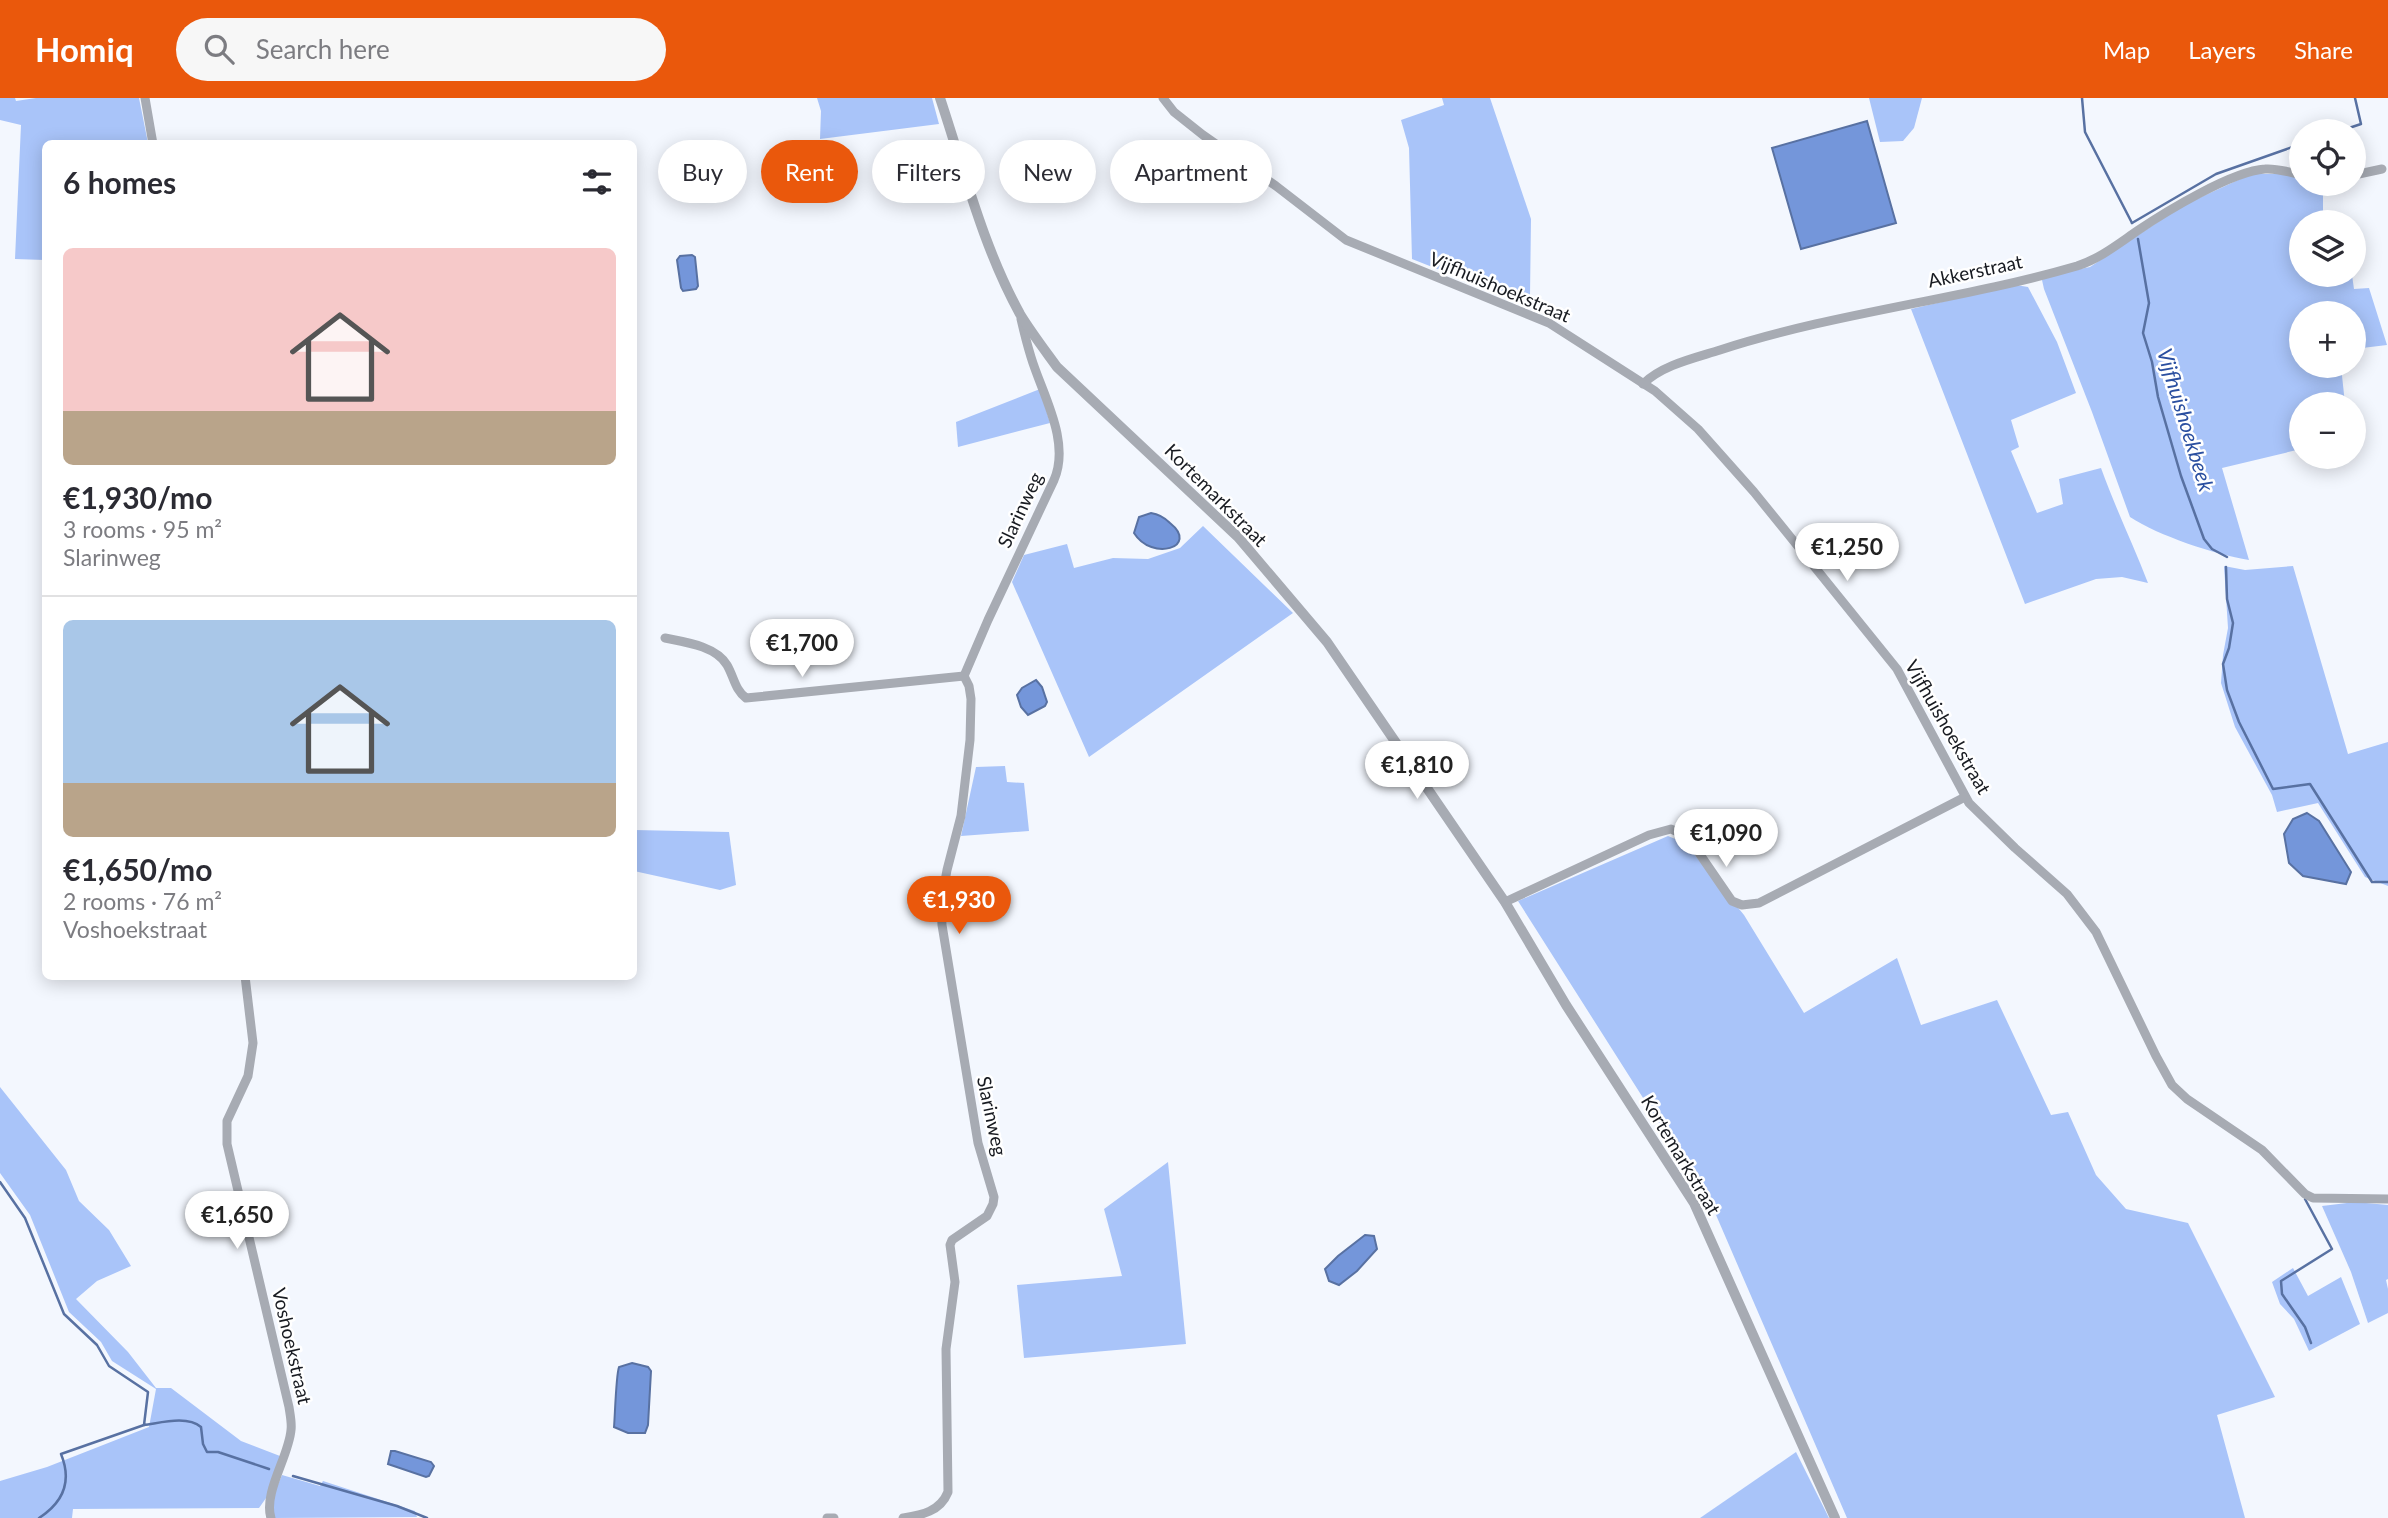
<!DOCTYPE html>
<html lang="en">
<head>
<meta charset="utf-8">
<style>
  :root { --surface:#fff; --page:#f7f7f7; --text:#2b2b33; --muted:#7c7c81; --line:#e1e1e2; --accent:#ea580c }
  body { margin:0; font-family:Lato,sans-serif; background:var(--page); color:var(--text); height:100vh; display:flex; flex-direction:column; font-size:26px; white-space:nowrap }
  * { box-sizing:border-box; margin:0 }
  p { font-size:23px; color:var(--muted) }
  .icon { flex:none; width:38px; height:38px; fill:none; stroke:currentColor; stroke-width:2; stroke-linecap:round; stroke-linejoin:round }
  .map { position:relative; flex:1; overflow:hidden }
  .sheet { position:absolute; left:42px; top:42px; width:595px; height:840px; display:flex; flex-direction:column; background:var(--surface); border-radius:10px; box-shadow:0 4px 18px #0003 }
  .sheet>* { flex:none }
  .guide { position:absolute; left:658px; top:42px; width:665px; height:63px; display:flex; gap:14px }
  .controls { position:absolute; left:2289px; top:21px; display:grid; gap:14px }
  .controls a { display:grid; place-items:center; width:77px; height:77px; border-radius:50%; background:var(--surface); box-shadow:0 4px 18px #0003; font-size:35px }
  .price { position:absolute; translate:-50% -60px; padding:0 16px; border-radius:24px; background:#fff; color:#222; font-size:23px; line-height:46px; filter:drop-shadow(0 2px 4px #0008) }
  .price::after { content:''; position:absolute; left:50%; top:42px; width:21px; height:16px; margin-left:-10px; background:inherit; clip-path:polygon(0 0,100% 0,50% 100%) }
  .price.selected { background:var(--accent); color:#fff }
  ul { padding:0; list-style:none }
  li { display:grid; align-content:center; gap:14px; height:371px; padding:0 21px }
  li+li { border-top:2px solid var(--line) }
  li span { display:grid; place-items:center; height:217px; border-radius:10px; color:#555 }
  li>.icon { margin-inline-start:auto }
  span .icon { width:126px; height:126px; fill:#fffc; stroke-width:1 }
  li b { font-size:30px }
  h2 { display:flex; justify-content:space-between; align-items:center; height:84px; padding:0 21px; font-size:30px }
  .chip { padding:0 24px; border-radius:32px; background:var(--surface); box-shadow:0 4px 18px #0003; font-size:24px; line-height:63px }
  .chip.selected { background:var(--accent); color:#fff }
  header { display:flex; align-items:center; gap:42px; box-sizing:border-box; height:98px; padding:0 35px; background:var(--accent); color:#fff }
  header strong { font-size:33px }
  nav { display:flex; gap:38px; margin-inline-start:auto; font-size:24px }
  .search { width:490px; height:63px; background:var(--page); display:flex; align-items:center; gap:18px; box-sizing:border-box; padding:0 24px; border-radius:38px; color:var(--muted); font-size:26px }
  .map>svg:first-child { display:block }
  .green { fill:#a9c4f9 }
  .water { fill:#7496da; stroke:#5871a2; stroke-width:2 }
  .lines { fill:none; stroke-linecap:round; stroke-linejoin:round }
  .stream { stroke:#5871a2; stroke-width:2.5 }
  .minor { stroke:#a7abb3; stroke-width:9 }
  .tertiary { stroke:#a7abb3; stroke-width:10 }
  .labels { text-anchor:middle; stroke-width:5; stroke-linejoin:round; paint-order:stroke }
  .street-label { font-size:19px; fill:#181b21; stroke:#fff }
  .water-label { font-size:21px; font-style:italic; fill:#2a4fa0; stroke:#fff }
</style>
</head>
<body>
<header>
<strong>Homiq</strong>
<div class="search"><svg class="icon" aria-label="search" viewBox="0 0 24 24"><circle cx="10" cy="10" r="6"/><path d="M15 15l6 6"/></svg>Search here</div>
<nav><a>Map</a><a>Layers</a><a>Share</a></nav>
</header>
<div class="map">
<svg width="2388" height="1420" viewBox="0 0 2388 1420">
  <rect width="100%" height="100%" fill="#f3f7fe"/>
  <g class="green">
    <path d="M0,0H15L16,3L36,0H139L148,45L46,46L45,162L15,161L21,27L0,22Z"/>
    <path d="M817,0H932L939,26L820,41L821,13Z"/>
    <path d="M1442,0H1490L1531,121L1530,198L1526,206L1412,161L1409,50L1401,22L1444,7Z"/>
    <path d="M1869,0H1922L1914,30L1903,43L1880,44Z"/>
    <path d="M2251,76H2281L2301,80V86H2323V124H2301V177H2352L2354,191L2369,190L2387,247L2354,251V215H2301V268H2341L2345,306H2301V351L2222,370L2249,462C2214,456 2159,438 2130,419L2092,314L2044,191L2042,182L2051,177L2090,169L2182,108Z"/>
    <path d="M2016,187L2028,189L2057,244L2076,295L2011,322L2019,349L2011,353L2037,415L2063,406L2059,381L2101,370C2115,409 2133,446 2148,485L2122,479L2096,481L2025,506L1911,211Z"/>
    <path d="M1040,291L1050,325L958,349L956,324Z"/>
    <path d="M1203,428L1293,515L1089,659L1012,484L1024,457L1067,446L1074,470L1113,460L1148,461L1180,450Z"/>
    <path d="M2224,468L2245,472L2293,468L2348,656L2388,644V788L2365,779L2318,705L2277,714L2272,697L2235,629L2221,585L2223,557L2228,530Z"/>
    <path d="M1005,668L1007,684L1024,685L1029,733L961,738L976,669Z"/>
    <path d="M634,732L729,734L736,787L720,792L634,773Z"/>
    <path d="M1668,738L1685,745L1744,817L1804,915L1897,860L1921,927L1997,902L2051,1017L2068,1014L2096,1077L2126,1111L2188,1125L2275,1299L2217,1317L2245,1420H1847L1713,1110L1518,803Z"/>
    <path d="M0,989L66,1072L79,1103L109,1132L131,1168L97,1183L76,1201L128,1254L156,1290H171L241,1343L280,1358L271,1393L259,1410L73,1411L72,1420H0V1383L47,1369L149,1329L156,1291L112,1263L101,1244L69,1214L30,1117L0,1075Z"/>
    <path d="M1168,1064L1186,1246L1024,1260L1017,1187L1122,1178L1104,1111Z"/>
    <path d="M2355,1104L2388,1107V1181L2386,1182L2388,1191V1215L2368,1225L2351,1174L2322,1108Z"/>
    <path d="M2293,1170L2308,1198L2341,1179L2360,1226L2309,1253L2294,1221L2280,1206L2272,1184Z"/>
    <path d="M1796,1354L1829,1420H1700Z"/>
    <path d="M282,1377L320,1388L323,1383L415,1413L417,1419L274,1420V1396Z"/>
  </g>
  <g class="water">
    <path d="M1867,23L1896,125L1801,151L1772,50Z"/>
    <path d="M692,157L695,159L698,188L696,191L683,193L681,190L677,162L680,158Z"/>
    <path d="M1151,415C1158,416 1165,420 1170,425C1200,449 1152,464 1134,435L1139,419Z"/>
    <path d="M1036,582L1042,589L1047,604L1045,608L1028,617L1021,609L1017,597L1022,590Z"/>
    <path d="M2307,715L2319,723L2351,774L2346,786L2303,778L2289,765L2284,736L2293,721Z"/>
    <path d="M1365,1137L1374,1138L1377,1151L1357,1173L1339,1187L1329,1183L1325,1171L1338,1158Z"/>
    <path d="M632,1265L648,1269L651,1273L648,1327L645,1335H628L614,1329C615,1318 616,1277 619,1269Z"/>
    <path d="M391,1353H395L431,1364L434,1368L429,1378L426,1379L388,1366Z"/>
  </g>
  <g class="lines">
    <g class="stream">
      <path d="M2082,0L2085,34L2132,125"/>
      <path d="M2340,33L2361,26L2355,0"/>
      <path d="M2132,125L2216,76L2301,46"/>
      <path d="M2138,141L2149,205L2143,235L2152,264L2158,299L2181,378L2204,441L2212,451L2227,459"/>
      <path d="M2226,469L2227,501L2233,525L2229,550L2223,566L2227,592L2239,624L2273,691L2310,686L2372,784H2388"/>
      <path d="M0,1084L25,1120L64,1216L97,1247L109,1268L148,1294L144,1327C160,1325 187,1317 201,1329L203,1346L207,1354H218L269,1371"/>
      <path d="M2305,1101L2332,1151L2281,1183L2282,1196L2305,1229L2311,1245"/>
      <path d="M293,1378L397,1408L427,1420"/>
      <path d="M39,1420C64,1404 72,1383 61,1356L144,1327"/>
    </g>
    <g class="minor">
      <path d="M145,0L153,46"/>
      <path d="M1163,0L1174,14L1203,37L1276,88L1346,142L1549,225L1655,293L1698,331L1754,394L1897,571L1969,705L2015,750L2067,796L2096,834L2156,958L2172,987L2187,1001L2262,1052L2305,1096L2313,1100L2388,1101"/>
      <path d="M2354,77L2382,71"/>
      <path d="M1643,286C1662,267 1695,260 1720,252C1837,214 1960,202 2077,168C2099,161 2118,146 2137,133C2165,114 2232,73 2265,71C2277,70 2289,74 2301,77"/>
      <path d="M665,540C685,544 716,548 727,567C734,579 735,592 746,600L964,578"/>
      <path d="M1505,804L1649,737L1671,731L1688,739L1732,803L1742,807L1759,805L1965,699"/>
      <path d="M245,878L253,945L248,978L227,1023V1046L289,1309C290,1316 292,1325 291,1332C289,1358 263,1395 271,1420"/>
      <path d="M827,1420H834"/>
      <path d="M903,1420C921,1417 940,1414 948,1394L946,1251L955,1184L950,1147L952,1142L987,1118L993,1106L994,1099L978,1045L942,827L941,805L947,772L961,718L970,642L971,601L969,588L964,578L988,522L1054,382C1071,343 1042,296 1031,259C1027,246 1024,234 1021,221"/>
    </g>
    <path class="tertiary" d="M940,0C964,72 983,149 1020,216C1031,234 1044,251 1057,269L1238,439L1327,544L1505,804L1566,907L1694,1105L1835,1420"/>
  </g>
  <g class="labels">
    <g class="street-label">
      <text transform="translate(1975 173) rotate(-12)" y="7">Akkerstraat</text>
      <text transform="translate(1500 189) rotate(23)" y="7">Vijfhuishoekstraat</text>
      <text transform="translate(1216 397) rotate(45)" y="7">Kortemarkstraat</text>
      <text transform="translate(1020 412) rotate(-65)" y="7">Slarinweg</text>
      <text transform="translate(1948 629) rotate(60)" y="7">Vijfhuishoekstraat</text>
      <text transform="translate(992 1018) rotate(78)" y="7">Slarinweg</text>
      <text transform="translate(1681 1057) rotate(59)" y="7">Kortemarkstraat</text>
      <text transform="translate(292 1248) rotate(77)" y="7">Voshoekstraat</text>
    </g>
    <g class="water-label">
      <text transform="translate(2185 322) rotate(73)" y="7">Vijfhuishoekbeek</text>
    </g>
  </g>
</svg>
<div class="controls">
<a><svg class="icon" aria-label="locate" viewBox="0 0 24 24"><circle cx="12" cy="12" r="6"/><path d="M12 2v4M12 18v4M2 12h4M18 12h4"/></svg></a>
<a><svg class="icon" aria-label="layers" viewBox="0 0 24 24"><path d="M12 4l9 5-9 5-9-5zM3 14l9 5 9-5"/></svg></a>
<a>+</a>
<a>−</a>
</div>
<b class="price" style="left:1847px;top:485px">€1,250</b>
<b class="price" style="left:802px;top:581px">€1,700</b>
<b class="price" style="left:1417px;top:703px">€1,810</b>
<b class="price" style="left:1726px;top:771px">€1,090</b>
<b class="price selected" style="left:959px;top:838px">€1,930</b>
<b class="price" style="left:237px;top:1153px">€1,650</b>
<div class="guide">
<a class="chip">Buy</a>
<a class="chip selected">Rent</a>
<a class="chip">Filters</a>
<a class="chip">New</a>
<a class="chip">Apartment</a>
</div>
<section class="sheet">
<h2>6 homes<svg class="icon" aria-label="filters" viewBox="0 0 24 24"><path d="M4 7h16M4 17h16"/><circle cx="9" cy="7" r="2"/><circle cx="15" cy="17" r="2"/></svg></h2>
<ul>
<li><span style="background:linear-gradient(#f6c9c9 75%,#b9a48a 0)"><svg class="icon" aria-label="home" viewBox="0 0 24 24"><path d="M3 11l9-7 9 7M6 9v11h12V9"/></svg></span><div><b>€1,930/mo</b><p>3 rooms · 95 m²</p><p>Slarinweg</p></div></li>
<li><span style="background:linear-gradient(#a9c7e8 75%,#b9a48a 0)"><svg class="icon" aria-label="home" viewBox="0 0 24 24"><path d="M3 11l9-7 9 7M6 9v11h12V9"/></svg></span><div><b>€1,650/mo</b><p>2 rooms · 76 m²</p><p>Voshoekstraat</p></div></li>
</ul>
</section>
</div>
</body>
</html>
